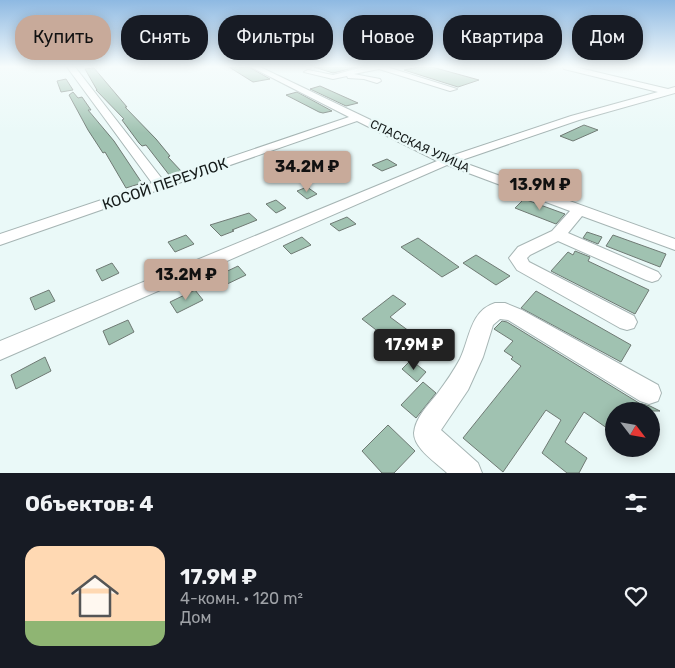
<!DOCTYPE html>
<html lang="ru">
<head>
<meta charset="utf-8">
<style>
  :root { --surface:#171b24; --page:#242831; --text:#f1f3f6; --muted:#9ea1a6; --line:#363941; --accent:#c8aa9a }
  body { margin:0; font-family:Rubik,sans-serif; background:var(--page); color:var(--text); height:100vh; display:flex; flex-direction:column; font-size:19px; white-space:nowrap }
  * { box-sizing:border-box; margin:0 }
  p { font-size:16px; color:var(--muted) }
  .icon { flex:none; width:28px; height:28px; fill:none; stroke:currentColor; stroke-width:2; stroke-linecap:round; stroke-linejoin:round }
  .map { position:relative; height:473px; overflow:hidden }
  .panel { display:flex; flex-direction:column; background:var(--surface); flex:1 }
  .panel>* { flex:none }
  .hud { position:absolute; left:15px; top:15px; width:645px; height:45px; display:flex; gap:10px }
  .needle { width:32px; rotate:121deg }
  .tools { position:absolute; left:605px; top:402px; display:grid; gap:10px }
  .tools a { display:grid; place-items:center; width:55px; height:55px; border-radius:50%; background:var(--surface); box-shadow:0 2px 12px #0003; font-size:25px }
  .price { position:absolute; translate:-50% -42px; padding:0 11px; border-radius:5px; background:var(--accent); color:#111; font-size:16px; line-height:32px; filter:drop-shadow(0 1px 2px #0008) }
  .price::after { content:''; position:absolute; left:50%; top:30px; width:15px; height:11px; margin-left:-8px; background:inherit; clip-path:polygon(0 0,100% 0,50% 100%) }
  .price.on { background:#222; color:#fff }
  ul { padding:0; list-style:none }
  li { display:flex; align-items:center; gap:15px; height:125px; padding:0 25px }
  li+li { border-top:1px solid var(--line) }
  li span { display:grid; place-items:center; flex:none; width:140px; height:100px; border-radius:15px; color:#555 }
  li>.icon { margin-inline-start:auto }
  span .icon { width:60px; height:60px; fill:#fffc; stroke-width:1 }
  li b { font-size:21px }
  h2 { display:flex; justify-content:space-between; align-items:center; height:60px; padding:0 25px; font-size:21px }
  .chip { padding:0 18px; border-radius:20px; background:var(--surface); box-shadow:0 2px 12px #0003; font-size:18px; line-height:45px }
  .chip.on { background:var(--accent); color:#111 }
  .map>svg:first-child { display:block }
  .building { fill:#a0c2b1; stroke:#6f7a74 }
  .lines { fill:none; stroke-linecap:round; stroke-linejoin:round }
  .minor-casing { stroke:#a6b5b4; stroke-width:2 }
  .minor { fill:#fff; fill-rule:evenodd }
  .labels { text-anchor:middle; stroke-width:5; stroke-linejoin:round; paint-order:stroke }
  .far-street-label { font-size:12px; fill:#161c1b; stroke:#eaf9f8 }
  .street-label { font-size:15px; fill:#161c1b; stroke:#eaf9f8 }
</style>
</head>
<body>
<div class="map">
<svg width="675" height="473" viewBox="0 0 675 473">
  <rect width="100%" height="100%" fill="#eaf9f8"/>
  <g class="building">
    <path d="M229,67H249L270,79L253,82Z"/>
    <path d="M314,67H357L333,73Z"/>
    <path d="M419,67H432L479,80L458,87L404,70Z"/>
    <path d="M94,68L127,107H125L156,139L170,156L168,157L182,172L170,176L146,145L142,146L139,143L122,120L124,119L96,90H97L85,69Z"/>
    <path d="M66,79L73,90L61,92L57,81Z"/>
    <path d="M320,86L358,103L346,106L310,89Z"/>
    <path d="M73,92L78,98L82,97L91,110H88L114,141L142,183L126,188L105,152L103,153L88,130L69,95Z"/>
    <path d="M297,92L332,111L323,113L319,112L286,95Z"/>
    <path d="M584,125L598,130L573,141L560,136Z"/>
    <path d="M387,159L397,165L382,171L372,165Z"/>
    <path d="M540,176L553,181L545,187L533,183Z"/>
    <path d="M307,187L317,194L307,199L297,191Z"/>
    <path d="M524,199L565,214L556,224L515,208Z"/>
    <path d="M276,200L286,208L276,213L266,204Z"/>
    <path d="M249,213L257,220L232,230L234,231L221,236L210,225Z"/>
    <path d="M347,217L356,224L339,231L330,224Z"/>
    <path d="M587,232L602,237L598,244L583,238Z"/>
    <path d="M186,235L194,244L175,252L168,242Z"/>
    <path d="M613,235L666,254L660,267L606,246Z"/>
    <path d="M302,237L311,245L291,254L283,246Z"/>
    <path d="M418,238L459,267L442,277L401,247Z"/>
    <path d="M575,251L590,257L588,261L649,290L635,314L551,271L568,252L573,255Z"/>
    <path d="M476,255L510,276L496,285L463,263Z"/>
    <path d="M112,263L119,273L102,281L96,270Z"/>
    <path d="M238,266L246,275L223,286L215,277Z"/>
    <path d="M49,290L55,301L35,310L30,298Z"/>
    <path d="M195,290L203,300L177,313L170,302Z"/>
    <path d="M536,291L631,345L621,362L521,308Z"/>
    <path d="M393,295L406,304L390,317L413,334L398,347L362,319Z"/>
    <path d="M128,320L134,332L109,345L103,331Z"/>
    <path d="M502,321L507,322L639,403L650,406L660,411H614V433L584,412L565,442L587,458L579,473H567L542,453L561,420L546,410L503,472L463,438L521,366L511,359L513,357L504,351L513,341L494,329Z"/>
    <path d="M45,357L51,371L16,389L11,375Z"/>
    <path d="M411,360L426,372L417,382L402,369Z"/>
    <path d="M423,382L436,393L416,418L401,405Z"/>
    <path d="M388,425L415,451L394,473H382L362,451Z"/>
  </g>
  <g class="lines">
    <g class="minor-casing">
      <g id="minor">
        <path d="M67,67H75L163,180L349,117L251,67H260L448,157L571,116L658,92L564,69L563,67H575L668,89L675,87V93L579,120L459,161L675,239V250L582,216L568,233L658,272L661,276L658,280L652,282L646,280L558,241L530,255L527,258L529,262L634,316L637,322L634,328L627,330L620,328L517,270L509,258L518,247L552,231L570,211L447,165L0,360V341L437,161L357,121L0,245V234L152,183Z"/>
        <path d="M363,67H387L457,89L450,91L379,69L354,74L380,79L381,81L377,83L364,79L348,78L347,76L333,79L304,72L308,70L333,75Z"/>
        <path d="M495,303H505L522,310L658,385L661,393L658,401L649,404L640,401L508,320L500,319L493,325L483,357L468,390L441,430L478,463L482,473H447C437,463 414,449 414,433C415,418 428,405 437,394C446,382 453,372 460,359C470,338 470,311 495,303Z"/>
      </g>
    </g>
    <use href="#minor" class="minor"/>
  </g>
  <linearGradient id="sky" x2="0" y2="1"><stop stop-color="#8eb9e2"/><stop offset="0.5" stop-color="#f6fcfc"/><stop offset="1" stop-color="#f6fcfc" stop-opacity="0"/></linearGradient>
  <rect width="675" height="133" fill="url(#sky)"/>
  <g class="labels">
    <g class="far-street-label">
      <text transform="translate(420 146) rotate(25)" y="4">СПАССКАЯ УЛИЦА</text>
    </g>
    <g class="street-label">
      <text transform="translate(165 184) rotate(-19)" y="5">КОСОЙ ПЕРЕУЛОК</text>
    </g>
  </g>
</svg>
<div class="tools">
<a><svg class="needle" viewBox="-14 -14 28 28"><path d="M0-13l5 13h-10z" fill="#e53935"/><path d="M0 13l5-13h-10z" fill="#9ea1a6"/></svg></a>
</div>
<b class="price" style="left:307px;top:193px">34.2M ₽</b>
<b class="price" style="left:540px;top:211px">13.9M ₽</b>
<b class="price" style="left:186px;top:301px">13.2M ₽</b>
<b class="price on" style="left:414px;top:371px">17.9M ₽</b>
<div class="hud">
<a class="chip on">Купить</a>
<a class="chip">Снять</a>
<a class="chip">Фильтры</a>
<a class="chip">Новое</a>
<a class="chip">Квартира</a>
<a class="chip">Дом</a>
</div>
</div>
<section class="panel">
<h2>Объектов: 4<svg class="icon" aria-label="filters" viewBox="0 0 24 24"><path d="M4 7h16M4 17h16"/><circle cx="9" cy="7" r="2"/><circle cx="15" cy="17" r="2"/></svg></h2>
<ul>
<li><span style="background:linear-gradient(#ffd9b3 75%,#8fb573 0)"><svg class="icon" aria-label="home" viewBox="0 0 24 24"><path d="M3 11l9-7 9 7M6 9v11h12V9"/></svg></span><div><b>17.9M ₽</b><p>4-комн. · 120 m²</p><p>Дом</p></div><svg class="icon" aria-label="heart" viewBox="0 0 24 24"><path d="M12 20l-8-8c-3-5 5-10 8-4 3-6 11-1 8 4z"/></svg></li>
</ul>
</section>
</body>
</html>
